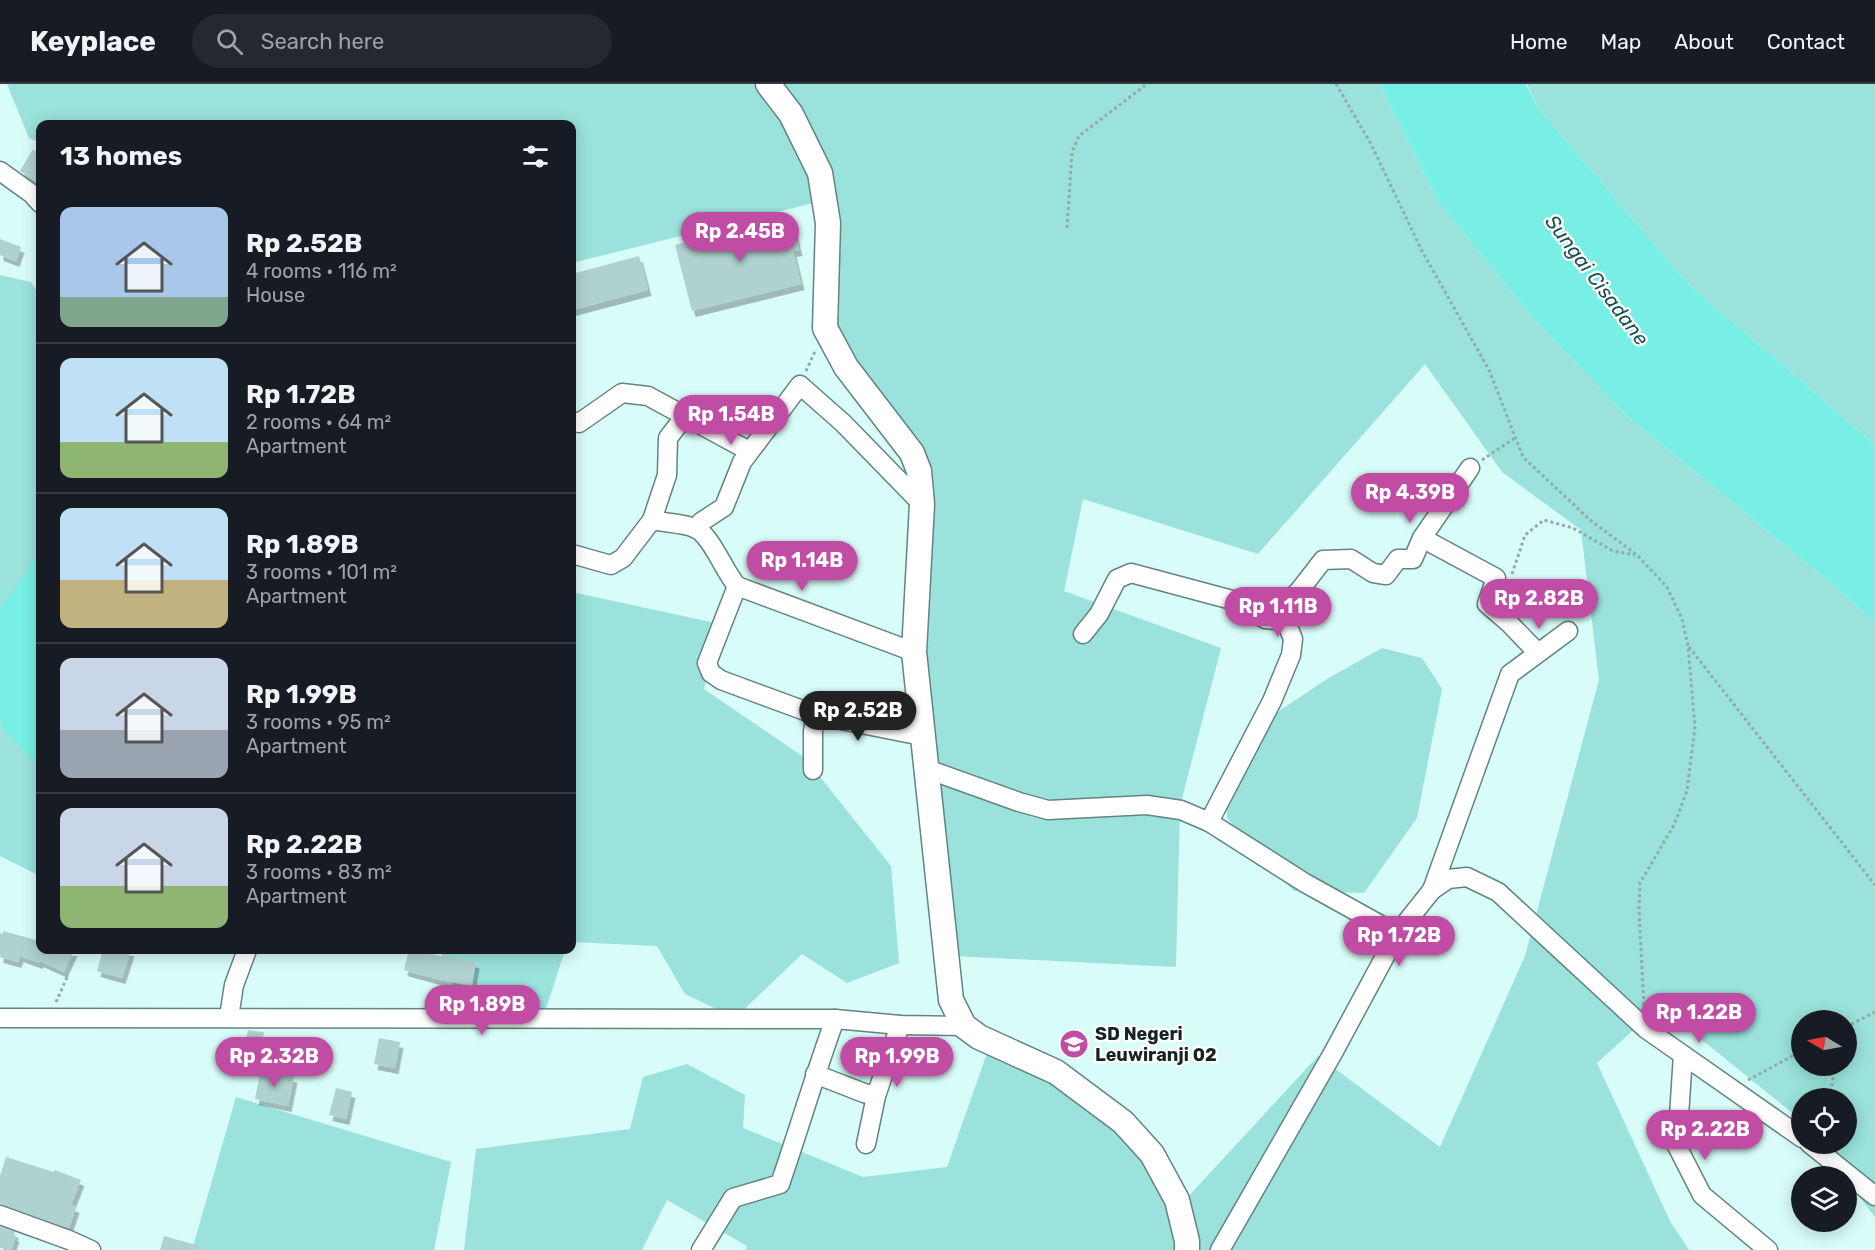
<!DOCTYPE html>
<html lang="en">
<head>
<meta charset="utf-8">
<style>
  :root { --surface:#171b24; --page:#242831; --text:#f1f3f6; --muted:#9ea1a6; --line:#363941; --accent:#c14ca4 }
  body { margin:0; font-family:Rubik,sans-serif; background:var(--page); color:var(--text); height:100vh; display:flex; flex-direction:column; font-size:22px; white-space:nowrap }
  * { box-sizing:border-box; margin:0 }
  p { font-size:20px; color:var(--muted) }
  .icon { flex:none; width:33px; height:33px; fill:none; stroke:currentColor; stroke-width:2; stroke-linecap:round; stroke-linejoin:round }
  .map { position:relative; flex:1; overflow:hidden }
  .panel { position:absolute; left:36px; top:36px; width:540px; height:834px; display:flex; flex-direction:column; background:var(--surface); border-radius:12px; box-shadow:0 3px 15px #0003 }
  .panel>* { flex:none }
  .needle { width:39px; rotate:280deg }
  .buttons { position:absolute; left:1791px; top:926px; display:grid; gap:12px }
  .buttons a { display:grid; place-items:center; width:66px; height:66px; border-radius:50%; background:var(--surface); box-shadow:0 3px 15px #0003; font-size:30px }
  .price { position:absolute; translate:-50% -51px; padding:0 14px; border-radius:21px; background:var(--accent); color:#fff; font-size:20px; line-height:39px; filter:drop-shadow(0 2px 3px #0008) }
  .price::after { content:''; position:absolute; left:50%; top:36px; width:18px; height:14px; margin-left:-9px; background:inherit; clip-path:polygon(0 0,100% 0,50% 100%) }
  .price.current { background:#222; color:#fff }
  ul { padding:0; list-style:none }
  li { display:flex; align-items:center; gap:18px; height:150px; padding:0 24px }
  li+li { border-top:2px solid var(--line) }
  li span { display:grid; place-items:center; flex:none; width:168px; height:120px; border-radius:12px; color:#555 }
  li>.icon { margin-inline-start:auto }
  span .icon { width:72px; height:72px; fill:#fffc; stroke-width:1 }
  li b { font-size:26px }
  h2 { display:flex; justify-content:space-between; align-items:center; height:72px; padding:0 24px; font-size:26px }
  header { display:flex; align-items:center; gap:36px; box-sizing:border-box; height:84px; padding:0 30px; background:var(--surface); border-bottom:2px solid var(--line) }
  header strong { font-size:28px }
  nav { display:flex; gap:33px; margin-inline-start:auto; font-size:21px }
  .search { width:420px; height:54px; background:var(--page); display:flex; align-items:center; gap:15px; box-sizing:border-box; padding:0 21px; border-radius:33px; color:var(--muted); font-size:22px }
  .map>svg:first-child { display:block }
  .green { fill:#9ae2db; fill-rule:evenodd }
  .water { fill:#77efe5 }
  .building { fill:#afd2ce; filter:url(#shadow) }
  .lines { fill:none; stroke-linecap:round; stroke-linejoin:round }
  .minor-casing { stroke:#638481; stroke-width:21 }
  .major-casing { stroke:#638481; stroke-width:27 }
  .path { stroke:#90aca9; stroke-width:3; stroke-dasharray:3 3; stroke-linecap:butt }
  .minor { stroke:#fff; stroke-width:18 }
  .major { stroke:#fff; stroke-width:24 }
  .labels { text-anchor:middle; stroke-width:4.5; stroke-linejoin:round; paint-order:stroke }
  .poi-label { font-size:18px; font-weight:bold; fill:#162322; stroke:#fff; text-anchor:start }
  .water-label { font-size:20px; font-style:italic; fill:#1b504c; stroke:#fff }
</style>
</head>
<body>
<header>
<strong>Keyplace</strong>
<div class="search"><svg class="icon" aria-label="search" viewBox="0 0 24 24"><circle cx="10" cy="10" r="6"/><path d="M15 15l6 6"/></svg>Search here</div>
<nav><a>Home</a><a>Map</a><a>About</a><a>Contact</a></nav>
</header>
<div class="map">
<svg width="1875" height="1166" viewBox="0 0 1875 1166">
  <defs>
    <filter id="shadow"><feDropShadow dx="3.5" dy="6" stdDeviation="0" flood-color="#0004"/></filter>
  </defs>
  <rect width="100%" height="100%" fill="#d8fcf8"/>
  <g class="green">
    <path d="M7,0H1380L1438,117L1533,234L1627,332L1836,503L1875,538V1133L1817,1059H1846V1014H1802L1801,1040L1796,1032L1660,922L1597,979L1670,1137L1689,1166H746L747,1162L667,1116L642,1166H464L476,1065L630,1045L643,993L687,980L745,1011L743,1044L863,1093L947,1083L992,955L1115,1021L1186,1115L1318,972L1440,1063L1525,872L1599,596L1581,446L1502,388L1425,280L1258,470L1083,415L1064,507L1221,564L1180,722L1176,883L953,872L921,596L923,392L847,294L833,236L837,113L572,179V40H40V59L29,54ZM1802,936H1846V981H1802Z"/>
    <path d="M1527,0H1875V361L1686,198L1538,24Z"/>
    <path d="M0,191L31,198L40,212V792L0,772Z"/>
    <path d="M572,508L720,540L704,605L805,674L891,782L899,879L847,899L802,870L735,934L685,910L657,862L572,858Z"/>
    <path d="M1382,564L1422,574L1442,605L1417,734L1364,809L1294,807L1260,773L1227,734L1226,688L1267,635L1327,595Z"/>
    <path d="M442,866H565L546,925L466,937L442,873Z"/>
    <path d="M236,1013L451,1078L434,1166H192Z"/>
  </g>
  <g class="water">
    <path d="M1380,0H1526L1538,24L1686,198L1875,361V538L1836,503L1627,332L1533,234L1438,117Z"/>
    <path d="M40,469V679H37L2,644L0,630V525Z"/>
  </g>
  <g class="building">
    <path d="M33,65L40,70V100L20,87Z"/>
    <path d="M791,132L799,166L793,167L801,200L692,227L675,161Z"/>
    <path d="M0,155L21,163L16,177L0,171Z"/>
    <path d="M639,172L648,206L572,226V190Z"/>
    <path d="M3,847L40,857V866H74L64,888L40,877L39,879L20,872L18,878L0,873V849L3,850Z"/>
    <path d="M103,866H131L122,894L97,887Z"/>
    <path d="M409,866H432L430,870L476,878L472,902L440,896L404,886Z"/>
    <path d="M248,946L264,948L257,982L241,978Z"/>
    <path d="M379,954L400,958L395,984L374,980Z"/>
    <path d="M261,985L294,993L288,1022L255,1015Z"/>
    <path d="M336,1004L352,1008L346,1035L329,1031Z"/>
    <path d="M6,1073L54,1088L55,1086L81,1096L71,1121L76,1123L69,1144L0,1120V1092Z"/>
    <path d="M0,1143L15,1148L14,1151L16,1152L11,1166L0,1164Z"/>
    <path d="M164,1152L200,1162L199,1166H160Z"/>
  </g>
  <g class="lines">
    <g class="minor-casing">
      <g id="minor">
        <path d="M0,87L32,110L40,119"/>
        <path d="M572,337L579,339L622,309L648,312L749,367"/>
        <path d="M1470,384L1422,454L1496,494L1487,520L1509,539L1538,569"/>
        <path d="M652,436L667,391L668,354L685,332"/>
        <path d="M696,445L701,438L724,423L742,378L800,301L843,339L922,420"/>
        <path d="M572,470L611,481L623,474L652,436C665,439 682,439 695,444C711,451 724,487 737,502L914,568"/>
        <path d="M737,502L707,579L711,589L721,596L816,631"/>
        <path d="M1083,550L1099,530L1117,495L1131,489L1232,516L1265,535L1274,536L1283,530L1288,517L1299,507L1323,476L1351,475L1373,489L1386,491L1398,475H1413L1422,454"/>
        <path d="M927,685L1019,718L1048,726L1147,721L1181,726L1209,738L1305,799L1397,850"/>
        <path d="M813,686V647L816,631L922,652"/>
        <path d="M1209,738L1272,617L1291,571L1293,555L1283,530"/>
        <path d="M1432,806L1448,795L1467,793L1498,808L1646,945L1802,1054"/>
        <path d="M229,933L234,901L247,866"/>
        <path d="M0,934L835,935L900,941L964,942"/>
        <path d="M1683,971L1677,1062L1702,1111L1768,1166"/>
        <path d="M815,990L864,1009L876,1012"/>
        <path d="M1809,1059L1875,1112"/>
        <path d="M866,1060L876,1012L900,941"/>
        <path d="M0,1131L69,1156L91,1166"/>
        <path d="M701,1166L733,1114L780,1100C799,1045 815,990 835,935"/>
        <path d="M1220,1166L1333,969L1397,850L1432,806L1510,590L1568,547"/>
      </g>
    </g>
    <g class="major-casing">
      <path id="major" d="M768,0L791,30L820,89L828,139L825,244L846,283L912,369L919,387L922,420L914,568L951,916L964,942L979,953L1056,988L1123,1038L1152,1070L1177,1116L1187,1157V1166"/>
    </g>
    <g class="path">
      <path d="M1336,0L1371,60L1422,167L1489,286L1523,373L1590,436L1637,471L1667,503L1682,535L1688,562L1695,643L1687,707L1674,741L1640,799L1639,827L1644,922"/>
      <path d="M1067,144L1072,68L1079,52L1147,0"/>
      <path d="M806,287L816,265"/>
      <path d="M1482,376L1515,354"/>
      <path d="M1512,490L1525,451L1544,436L1573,444L1613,467L1635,471"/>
      <path d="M1689,563L1875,801"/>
      <path d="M56,918L68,891"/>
      <path d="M1846,943L1875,928"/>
      <path d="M1748,996L1802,967"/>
      <path d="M1830,1014L1835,981"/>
    </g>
    <use href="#minor" class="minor"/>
    <use href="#major" class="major"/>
  </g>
  <defs>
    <g id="school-disc" transform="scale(1.5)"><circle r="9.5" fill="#c14ca4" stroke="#fff"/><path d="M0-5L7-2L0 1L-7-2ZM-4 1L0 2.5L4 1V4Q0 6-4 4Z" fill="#fff"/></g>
  </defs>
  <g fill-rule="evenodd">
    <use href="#school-disc" x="1074" y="960"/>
  </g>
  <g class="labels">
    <g class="poi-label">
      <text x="1095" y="956">SD Negeri<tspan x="1095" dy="21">Leuwiranji 02</tspan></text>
    </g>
    <g class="water-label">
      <text transform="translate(1597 196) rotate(53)" y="7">Sungai Cisadane</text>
    </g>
  </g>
</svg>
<div class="buttons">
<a><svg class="needle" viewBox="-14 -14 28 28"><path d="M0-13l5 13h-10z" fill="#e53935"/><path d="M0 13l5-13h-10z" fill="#9ea1a6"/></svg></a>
<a><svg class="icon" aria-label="locate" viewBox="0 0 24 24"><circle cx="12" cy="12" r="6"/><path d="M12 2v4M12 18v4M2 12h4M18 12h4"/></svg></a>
<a><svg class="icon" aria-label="layers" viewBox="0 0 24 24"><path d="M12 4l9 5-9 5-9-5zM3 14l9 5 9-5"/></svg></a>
</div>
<b class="price" style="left:740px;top:179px">Rp 2.45B</b>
<b class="price" style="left:731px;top:362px">Rp 1.54B</b>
<b class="price" style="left:1410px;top:440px">Rp 4.39B</b>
<b class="price" style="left:802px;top:508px">Rp 1.14B</b>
<b class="price" style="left:1539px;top:546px">Rp 2.82B</b>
<b class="price" style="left:1278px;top:554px">Rp 1.11B</b>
<b class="price current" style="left:858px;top:658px">Rp 2.52B</b>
<b class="price" style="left:1399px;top:883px">Rp 1.72B</b>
<b class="price" style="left:482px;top:952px">Rp 1.89B</b>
<b class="price" style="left:1699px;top:960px">Rp 1.22B</b>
<b class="price" style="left:274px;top:1004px">Rp 2.32B</b>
<b class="price" style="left:897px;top:1004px">Rp 1.99B</b>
<b class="price" style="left:1705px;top:1077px">Rp 2.22B</b>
<section class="panel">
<h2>13 homes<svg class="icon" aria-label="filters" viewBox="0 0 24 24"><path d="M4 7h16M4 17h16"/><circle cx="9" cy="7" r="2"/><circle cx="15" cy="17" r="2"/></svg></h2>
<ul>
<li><span style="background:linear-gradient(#a9c7e8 75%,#7fa58c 0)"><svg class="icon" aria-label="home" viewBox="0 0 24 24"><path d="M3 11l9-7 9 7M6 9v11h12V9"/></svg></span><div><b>Rp 2.52B</b><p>4 rooms · 116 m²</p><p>House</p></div></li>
<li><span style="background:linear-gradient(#bfe0f5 70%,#8fb573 0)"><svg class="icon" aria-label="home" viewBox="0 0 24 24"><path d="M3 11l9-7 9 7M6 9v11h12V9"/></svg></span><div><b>Rp 1.72B</b><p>2 rooms · 64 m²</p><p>Apartment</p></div></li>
<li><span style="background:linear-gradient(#bfe0f5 60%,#c2b280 0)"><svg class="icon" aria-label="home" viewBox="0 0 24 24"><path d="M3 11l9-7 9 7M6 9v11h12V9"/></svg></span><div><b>Rp 1.89B</b><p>3 rooms · 101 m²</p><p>Apartment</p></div></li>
<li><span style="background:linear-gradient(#c9d6e8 60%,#9aa5b1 0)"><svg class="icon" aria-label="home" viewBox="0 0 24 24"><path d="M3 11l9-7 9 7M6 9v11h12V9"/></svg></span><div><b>Rp 1.99B</b><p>3 rooms · 95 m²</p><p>Apartment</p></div></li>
<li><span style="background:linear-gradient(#c9d6e8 65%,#8fb573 0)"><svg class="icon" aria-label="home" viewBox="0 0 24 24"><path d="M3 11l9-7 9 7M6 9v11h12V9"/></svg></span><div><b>Rp 2.22B</b><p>3 rooms · 83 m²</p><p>Apartment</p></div></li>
</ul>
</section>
</div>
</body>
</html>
